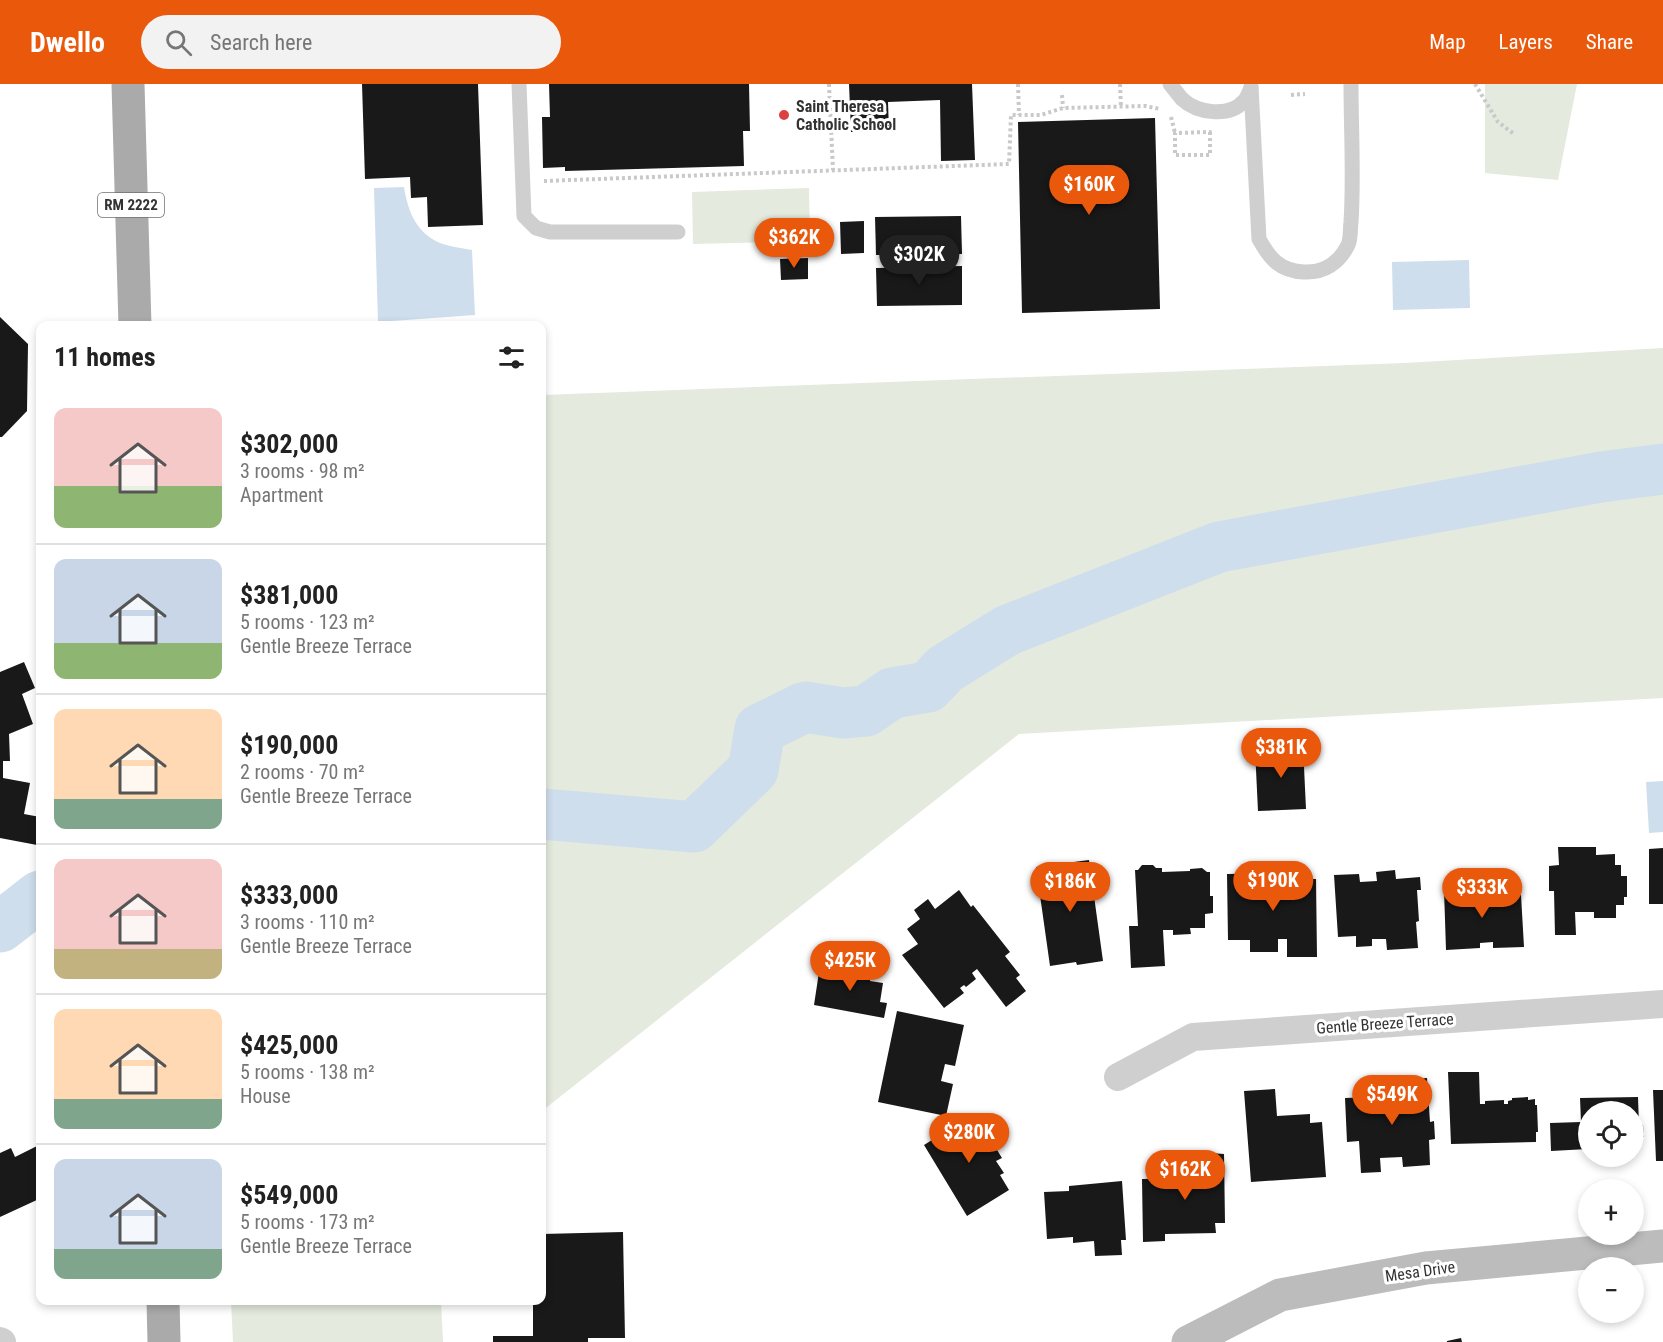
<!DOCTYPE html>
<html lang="en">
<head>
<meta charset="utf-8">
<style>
  :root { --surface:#fff; --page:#f2f2f2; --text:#222; --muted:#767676; --line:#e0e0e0; --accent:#ea580c }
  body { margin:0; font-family:"Roboto Condensed",sans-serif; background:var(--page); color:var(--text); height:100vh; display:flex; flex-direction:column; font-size:22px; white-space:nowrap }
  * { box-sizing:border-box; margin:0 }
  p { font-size:20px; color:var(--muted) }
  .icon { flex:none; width:33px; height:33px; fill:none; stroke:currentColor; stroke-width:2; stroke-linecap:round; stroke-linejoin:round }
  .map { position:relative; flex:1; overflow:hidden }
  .side { position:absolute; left:36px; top:237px; width:510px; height:984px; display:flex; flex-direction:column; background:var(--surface); border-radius:12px; box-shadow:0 3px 9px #0003 }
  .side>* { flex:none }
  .tools { position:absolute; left:1578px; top:1017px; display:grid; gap:12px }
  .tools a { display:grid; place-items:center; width:66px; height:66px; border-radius:50%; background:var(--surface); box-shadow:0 3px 9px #0003; font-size:30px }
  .price { position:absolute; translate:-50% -51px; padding:0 14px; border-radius:21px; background:var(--accent); color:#fff; font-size:20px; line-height:39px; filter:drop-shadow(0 2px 3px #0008) }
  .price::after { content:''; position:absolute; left:50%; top:36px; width:18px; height:14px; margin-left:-9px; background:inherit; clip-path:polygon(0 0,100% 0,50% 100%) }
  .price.active { background:#222; color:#fff }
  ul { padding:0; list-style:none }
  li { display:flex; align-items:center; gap:18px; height:150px; padding:0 18px }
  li+li { border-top:2px solid var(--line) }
  li span { display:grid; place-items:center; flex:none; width:168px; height:120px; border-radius:12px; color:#555 }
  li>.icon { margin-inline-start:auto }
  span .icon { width:72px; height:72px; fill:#fffc; stroke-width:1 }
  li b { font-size:26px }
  h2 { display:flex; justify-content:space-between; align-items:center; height:72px; padding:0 18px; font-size:26px }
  header { display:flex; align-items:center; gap:36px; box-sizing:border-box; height:84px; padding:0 30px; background:var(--accent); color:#fff }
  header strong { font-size:28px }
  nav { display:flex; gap:33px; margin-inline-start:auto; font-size:21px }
  .search { width:420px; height:54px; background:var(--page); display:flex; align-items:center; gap:15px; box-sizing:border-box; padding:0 21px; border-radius:33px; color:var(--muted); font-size:22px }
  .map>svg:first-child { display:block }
  .green { fill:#e4eade }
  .water { fill:#cfdeec }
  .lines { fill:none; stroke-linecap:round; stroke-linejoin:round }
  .river { stroke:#cfdeec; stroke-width:51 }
  .building { fill:#191919 }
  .path { stroke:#c9c9c9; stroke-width:4; stroke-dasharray:3 3; stroke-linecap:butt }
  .lane { stroke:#cfcfcf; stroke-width:15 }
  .street { stroke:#cfcfcf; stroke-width:28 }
  .secondary { stroke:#bcbcbc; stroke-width:33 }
  .primary { stroke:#aaa; stroke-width:33 }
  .poi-dot { fill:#dc4141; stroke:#fff; stroke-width:2 }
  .labels { text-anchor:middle; stroke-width:6; stroke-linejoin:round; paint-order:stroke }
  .shield { fill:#fff; stroke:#707070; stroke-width:1.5 }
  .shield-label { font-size:15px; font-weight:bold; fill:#323232 }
  .poi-label { font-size:16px; font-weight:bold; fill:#323232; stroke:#fff; text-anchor:start }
  .street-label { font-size:16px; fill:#323232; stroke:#fff }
</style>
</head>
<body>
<header>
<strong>Dwello</strong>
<div class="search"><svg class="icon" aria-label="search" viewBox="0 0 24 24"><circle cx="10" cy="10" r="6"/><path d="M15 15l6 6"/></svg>Search here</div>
<nav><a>Map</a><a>Layers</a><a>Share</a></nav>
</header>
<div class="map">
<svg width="1663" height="1258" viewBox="0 0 1663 1258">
  <rect width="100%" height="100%" fill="#fff"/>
  <g class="green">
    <path d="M1485,0H1577L1558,96L1485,89Z"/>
    <path d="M809,104L810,157L693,160L692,108Z"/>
    <path d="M1663,264V614L1019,650L542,1027V311L1405,279Z"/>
    <path d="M231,1217H441L443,1258H233Z"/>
  </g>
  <g class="water">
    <path d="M404,103C408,128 417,151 443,160C452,163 463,164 472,166L475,231L378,238L374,104Z"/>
    <path d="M1469,176L1470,224L1393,226L1392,178Z"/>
    <path d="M1663,697V748L1649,749L1646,698Z"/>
  </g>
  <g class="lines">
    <g class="river">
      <path d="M542,730L694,743L753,686L760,645L805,623L843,629L866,627L892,609L928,603L945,585L1008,546L1219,463L1601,393L1663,385"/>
      <path d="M0,843L40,812"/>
    </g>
  </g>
  <g class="building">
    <path d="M362,0H478L483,141L428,143L427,113L411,114L410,93L365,95Z"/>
    <path d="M549,0H749L750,47H743L744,82L565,87V83L543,84L542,33H550Z"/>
    <path d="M849,0H972L975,76L941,77L940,16L888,18L889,47L851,48Z"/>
    <path d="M1155,34L1160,225L1022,229L1018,38Z"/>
    <path d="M961,132L962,170L876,171L875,133Z"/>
    <path d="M864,137V169L841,170L840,138Z"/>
    <path d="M808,174V195L781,196L780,175Z"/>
    <path d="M962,182V221L877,222L876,184Z"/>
    <path d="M0,233L28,260L27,327L2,353H0Z"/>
    <path d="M24,578L35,604L22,610L33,640L9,650L10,677H3V694L30,699L24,730L40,733V744L37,761L0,754V588Z"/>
    <path d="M1303,662L1306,725L1258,727L1255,665Z"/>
    <path d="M1558,763H1596V771L1615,770V781H1621V792H1627V813H1624V821H1616V834H1594V828H1575L1576,851H1555L1554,807H1549V782L1559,781Z"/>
    <path d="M1663,764V820H1649V765Z"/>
    <path d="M1089,776L1103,877L1077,881L1076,878L1050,882L1036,783Z"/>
    <path d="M1142,781H1153L1156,784H1162V788L1190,787V785L1202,784L1207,788H1210V812H1213V829L1205,830V844H1190L1191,850L1173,851V846H1163L1165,882L1131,884L1129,842H1138L1135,786H1138Z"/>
    <path d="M1395,786L1396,795L1420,793L1421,806H1417L1419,837L1416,838L1418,864L1387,866L1386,855H1372V862L1356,863V852L1338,853L1334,791L1359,790L1360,798L1377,797L1376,788Z"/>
    <path d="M1293,789V795H1316L1317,873H1287V855H1278V868H1250V856H1228L1227,790Z"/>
    <path d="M1454,799H1464V805L1497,804L1498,813L1521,811L1524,863L1493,864V858L1480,859V864L1446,866L1444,806H1455Z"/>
    <path d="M959,806L971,823L973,821L1010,868L1005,872L1020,891L1016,894L1026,907L1006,923L977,885L972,889L976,895L966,903L964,901L960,904L964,909L944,924L902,871L918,860L907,845L920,835L914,826L928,815L935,825Z"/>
    <path d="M840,883L871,888L870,897L883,899L880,918L887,919L884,934L814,921L819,888L827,889V885L834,887L833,891L838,892Z"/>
    <path d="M897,927L964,941L955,982L945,980L941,997L953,1000L946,1032L878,1018Z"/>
    <path d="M1448,988H1479L1480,1020H1485V1017L1504,1016V1020H1508V1017L1512,1016V1014L1528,1013V1016L1535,1015V1021H1537L1538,1048H1536V1058L1451,1060Z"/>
    <path d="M1427,994L1430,1038L1434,1037L1435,1055L1429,1056L1430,1081L1403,1083L1402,1073L1380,1074L1381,1088L1361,1089L1359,1057L1347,1058L1345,1014L1373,1013L1372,1007L1399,1006V999H1412L1411,995Z"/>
    <path d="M1275,1005L1277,1032L1310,1030V1039L1322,1038L1326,1093L1251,1098L1244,1007Z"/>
    <path d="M1653,1006H1663V1077H1656Z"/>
    <path d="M1638,1013L1639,1041H1643L1644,1053H1639L1640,1064H1634V1028H1588V1065L1551,1067L1550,1039L1581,1038L1580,1014Z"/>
    <path d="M972,1031L981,1046L985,1043L991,1052L989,1053L1002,1074L996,1077L1004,1089L1000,1091L1009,1106L967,1132L924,1061Z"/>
    <path d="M39,1061L40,1064V1107L36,1109L39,1115L0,1133V1069L11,1064L15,1073Z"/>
    <path d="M1195,1068L1224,1070L1225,1139H1215L1216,1149L1165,1150V1157L1143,1158L1142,1095L1196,1094Z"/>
    <path d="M1122,1097L1126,1156H1121L1122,1171L1095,1172L1094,1157L1073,1159V1153L1047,1155L1044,1108L1069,1107V1102Z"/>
    <path d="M623,1148L625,1254H588V1258H493V1252H533V1216H542V1150Z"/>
    <path d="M1461,1254L1462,1258H1447V1257Z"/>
  </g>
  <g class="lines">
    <g class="path">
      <path d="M829,0L833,86"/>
      <path d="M1018,0L1019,31"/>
      <path d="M1120,0L1121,23"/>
      <path d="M1475,0L1498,38L1514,50"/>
      <path d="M1062,11L1063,24"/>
      <path d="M1291,11L1305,10"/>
      <path d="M1171,33L1175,49"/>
      <path d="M1210,48V71H1175V49Z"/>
      <path d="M544,97L1009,80L1011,31H1041L1063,24L1145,22L1160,25"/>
    </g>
    <g class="lane">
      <path d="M519,0L524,132L536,144L550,148H678"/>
      <path d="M1170,0C1174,5 1178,10 1182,15C1197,29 1229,34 1244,17C1247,14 1249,8 1251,4"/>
      <path d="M1251,3L1259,155C1270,175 1280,187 1304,188C1324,189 1339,179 1348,161C1351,155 1350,145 1351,138C1354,93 1351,46 1351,0"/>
    </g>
    <g class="street">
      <path d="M1118,993L1193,953L1663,920"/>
      <path d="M0,1257L2,1258"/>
    </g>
    <path class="secondary" d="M1188,1258L1280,1211L1426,1184L1663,1162"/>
    <g class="primary">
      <path d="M128,0L135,242"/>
      <path d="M163,1216L164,1258"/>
    </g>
  </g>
  <circle class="poi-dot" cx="784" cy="31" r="6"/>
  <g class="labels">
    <rect class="shield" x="98" y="109" width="66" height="24" rx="4.5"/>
    <g class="shield-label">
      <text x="131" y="126">RM 2222</text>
    </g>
    <g class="poi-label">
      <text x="796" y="28">Saint Theresa<tspan x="796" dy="18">Catholic School</tspan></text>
    </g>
    <g class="street-label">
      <text transform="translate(1385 939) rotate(-4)" y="6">Gentle Breeze Terrace</text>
      <text transform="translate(1420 1187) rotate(-8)" y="6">Mesa Drive</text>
    </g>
  </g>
</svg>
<div class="tools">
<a><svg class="icon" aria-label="locate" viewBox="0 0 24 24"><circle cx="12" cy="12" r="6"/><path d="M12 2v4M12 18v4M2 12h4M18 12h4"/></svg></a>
<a>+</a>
<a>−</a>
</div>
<b class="price" style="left:1089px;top:132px">$160K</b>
<b class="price" style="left:794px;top:185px">$362K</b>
<b class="price active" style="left:919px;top:202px">$302K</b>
<b class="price" style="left:1281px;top:695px">$381K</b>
<b class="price" style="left:1273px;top:828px">$190K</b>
<b class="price" style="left:1070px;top:829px">$186K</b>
<b class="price" style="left:1482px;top:835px">$333K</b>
<b class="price" style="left:850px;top:908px">$425K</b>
<b class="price" style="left:1392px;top:1042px">$549K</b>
<b class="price" style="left:969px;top:1080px">$280K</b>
<b class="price" style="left:1185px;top:1117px">$162K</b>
<section class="side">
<h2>11 homes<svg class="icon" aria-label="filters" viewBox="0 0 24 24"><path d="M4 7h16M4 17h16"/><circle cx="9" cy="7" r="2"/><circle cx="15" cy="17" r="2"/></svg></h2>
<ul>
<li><span style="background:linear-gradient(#f6c9c9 65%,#8fb573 0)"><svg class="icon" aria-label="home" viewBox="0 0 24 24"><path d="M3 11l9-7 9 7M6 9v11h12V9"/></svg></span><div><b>$302,000</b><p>3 rooms · 98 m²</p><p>Apartment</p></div></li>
<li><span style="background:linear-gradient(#c9d6e8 70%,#8fb573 0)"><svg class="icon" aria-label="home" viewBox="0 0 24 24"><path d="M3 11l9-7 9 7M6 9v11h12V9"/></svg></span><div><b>$381,000</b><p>5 rooms · 123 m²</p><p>Gentle Breeze Terrace</p></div></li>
<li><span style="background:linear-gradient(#ffd9b3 75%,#7fa58c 0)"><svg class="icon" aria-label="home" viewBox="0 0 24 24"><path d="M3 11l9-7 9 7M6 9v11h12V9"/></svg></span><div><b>$190,000</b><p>2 rooms · 70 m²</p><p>Gentle Breeze Terrace</p></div></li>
<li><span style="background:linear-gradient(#f6c9c9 75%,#c2b280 0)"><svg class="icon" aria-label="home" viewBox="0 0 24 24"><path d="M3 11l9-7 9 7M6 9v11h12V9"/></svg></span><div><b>$333,000</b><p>3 rooms · 110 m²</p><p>Gentle Breeze Terrace</p></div></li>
<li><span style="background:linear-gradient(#ffd9b3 75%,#7fa58c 0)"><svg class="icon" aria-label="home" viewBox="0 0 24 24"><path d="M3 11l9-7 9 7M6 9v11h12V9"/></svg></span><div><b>$425,000</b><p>5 rooms · 138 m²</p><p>House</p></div></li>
<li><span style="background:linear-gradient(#c9d6e8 75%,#7fa58c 0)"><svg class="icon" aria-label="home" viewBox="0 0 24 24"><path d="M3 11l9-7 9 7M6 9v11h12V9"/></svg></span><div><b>$549,000</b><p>5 rooms · 173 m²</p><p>Gentle Breeze Terrace</p></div></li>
</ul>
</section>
</div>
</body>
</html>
